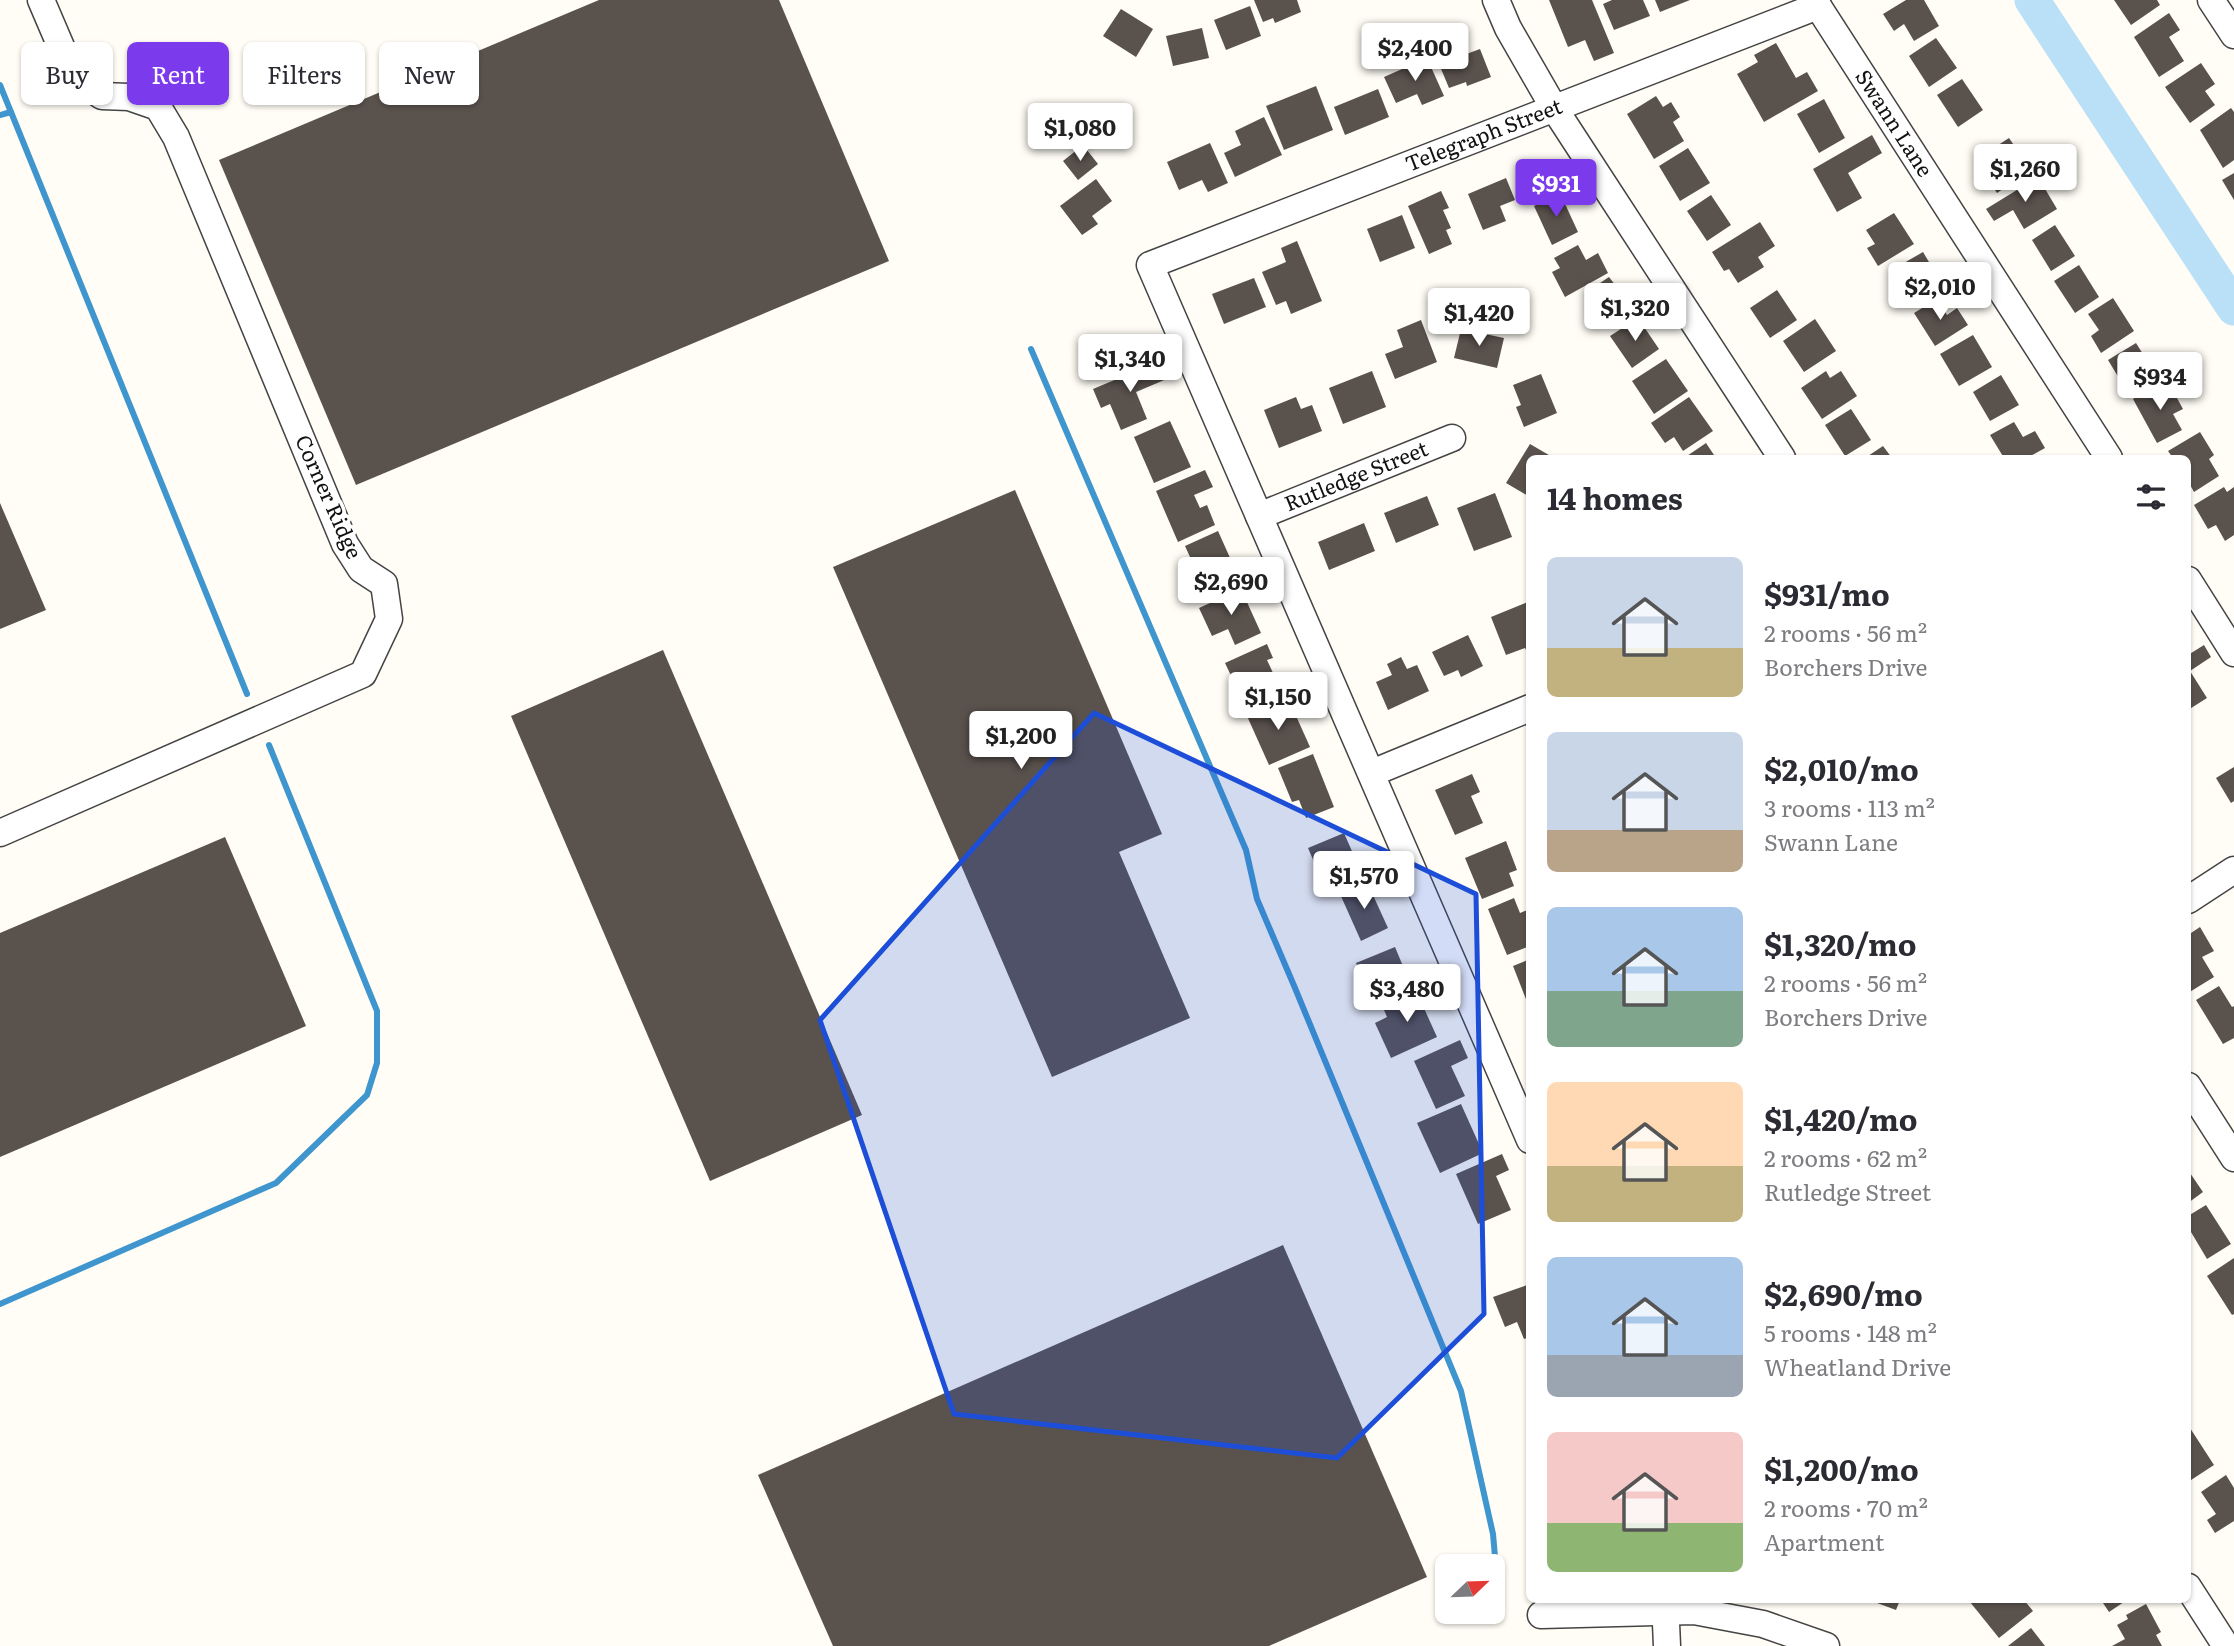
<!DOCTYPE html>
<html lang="en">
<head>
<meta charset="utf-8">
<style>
  :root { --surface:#fff; --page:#f2f2f3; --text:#2b2b33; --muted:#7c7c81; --accent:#7c3aed }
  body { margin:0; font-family:Literata,serif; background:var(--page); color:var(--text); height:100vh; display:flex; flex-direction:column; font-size:26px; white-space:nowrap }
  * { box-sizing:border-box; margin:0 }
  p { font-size:23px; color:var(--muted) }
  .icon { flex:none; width:38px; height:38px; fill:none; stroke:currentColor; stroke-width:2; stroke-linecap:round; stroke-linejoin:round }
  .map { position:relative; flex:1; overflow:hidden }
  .panel { position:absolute; left:1526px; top:455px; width:665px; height:1148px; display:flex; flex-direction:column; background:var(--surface); border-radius:10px; box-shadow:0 2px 5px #0004 }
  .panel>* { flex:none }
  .guide { position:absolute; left:21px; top:42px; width:665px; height:63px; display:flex; gap:14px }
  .needle { width:46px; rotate:67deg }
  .buttons { position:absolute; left:1435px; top:1554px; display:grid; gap:14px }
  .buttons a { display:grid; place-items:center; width:70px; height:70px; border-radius:10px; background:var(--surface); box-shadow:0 2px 5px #0004; font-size:35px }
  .price { position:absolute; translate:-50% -60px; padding:0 16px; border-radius:7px; background:#fff; color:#222; font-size:23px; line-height:46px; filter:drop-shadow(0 2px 4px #0008) }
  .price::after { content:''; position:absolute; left:50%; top:42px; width:21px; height:16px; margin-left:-10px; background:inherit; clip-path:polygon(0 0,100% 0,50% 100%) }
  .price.active { background:var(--accent); color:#fff }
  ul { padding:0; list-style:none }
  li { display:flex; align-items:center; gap:21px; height:175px; padding:0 21px }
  li span { display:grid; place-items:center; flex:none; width:196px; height:140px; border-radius:10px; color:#555 }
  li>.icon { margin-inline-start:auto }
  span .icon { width:84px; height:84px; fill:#fffc; stroke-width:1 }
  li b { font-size:30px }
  h2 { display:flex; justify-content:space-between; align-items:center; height:84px; padding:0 21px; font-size:30px }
  .pill { padding:0 24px; border-radius:10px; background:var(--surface); box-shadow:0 2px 5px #0004; font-size:24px; line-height:63px }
  .pill.active { background:var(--accent); color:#fff }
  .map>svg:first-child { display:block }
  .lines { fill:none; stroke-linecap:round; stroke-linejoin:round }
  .stream { stroke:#3f96cf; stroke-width:6 }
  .river { stroke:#b9e0f7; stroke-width:35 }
  .building { fill:#5a524d }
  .minor-casing { stroke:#444; stroke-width:29 }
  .minor { stroke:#fff; stroke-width:26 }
  .marked { fill:#1d4ed8; fill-opacity:0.2; stroke:#1d4ed8; stroke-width:5; stroke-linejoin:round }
  .labels { text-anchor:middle; stroke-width:7; stroke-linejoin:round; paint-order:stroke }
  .street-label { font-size:21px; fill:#111; stroke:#fff }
</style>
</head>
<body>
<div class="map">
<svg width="2234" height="1646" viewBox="0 0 2234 1646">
  <rect width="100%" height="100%" fill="#fffdf5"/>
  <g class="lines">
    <g class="stream">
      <path d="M0,85L247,694"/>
      <path d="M0,115L11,112"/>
      <path d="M1031,349L1246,850L1257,899L1295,988L1461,1391L1493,1534L1498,1591"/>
      <path d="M0,1304L276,1183L367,1095L377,1063V1011L269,745"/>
    </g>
    <path class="river" d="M2032,0L2234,308"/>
  </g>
  <g class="building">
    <path d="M599,0H779L889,261L356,485L219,160Z"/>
    <path d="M1254,0H1297L1301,12L1275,23L1273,18L1263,22Z"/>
    <path d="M1549,0H1592L1614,53L1594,61L1585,40L1568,47Z"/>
    <path d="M1612,0H1643L1650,16L1614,30L1603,4Z"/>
    <path d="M1655,0H1690L1660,12Z"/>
    <path d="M1906,0H1924L1939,26L1914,41L1904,24L1894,31L1883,14Z"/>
    <path d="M2114,0H2157L2160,5L2131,25Z"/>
    <path d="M1250,6L1261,36L1226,50L1214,20Z"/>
    <path d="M1121,9L1153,29L1136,57L1103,36Z"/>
    <path d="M2169,13L2180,30L2169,37L2184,61L2159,77L2134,37Z"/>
    <path d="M1202,28L1209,58L1173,66L1166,36Z"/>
    <path d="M1936,38L1957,68L1929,87L1909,56Z"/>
    <path d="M1776,43L1796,78L1807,72L1818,91L1764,122L1737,74L1758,62L1754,55Z"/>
    <path d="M1480,49L1491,77L1467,86L1466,82L1449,88L1439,64Z"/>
    <path d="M1427,58L1444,96L1422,105L1417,94L1396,103L1384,77Z"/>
    <path d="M2201,63L2215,84L2205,91L2215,105L2190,123L2165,87Z"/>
    <path d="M1962,79L1983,110L1958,127L1937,95Z"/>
    <path d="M1316,86L1333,130L1284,150L1266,106Z"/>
    <path d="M1378,89L1389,117L1345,135L1334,107Z"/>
    <path d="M1656,96L1663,107L1671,102L1680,117L1673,122L1684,141L1654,159L1627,114Z"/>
    <path d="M1824,99L1845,138L1819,153L1797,114Z"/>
    <path d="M2231,108L2234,112V160L2223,168L2200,130Z"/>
    <path d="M1264,117L1282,155L1235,177L1224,153L1241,145L1235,131Z"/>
    <path d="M1872,135L1882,153L1848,173L1862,198L1837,212L1813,169Z"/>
    <path d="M2009,138L2031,170L1997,193L1986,176L1997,169L1986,153Z"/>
    <path d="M1210,143L1228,183L1208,192L1202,180L1179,190L1167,162Z"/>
    <path d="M1083,145L1098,164L1078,180L1063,161Z"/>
    <path d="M1688,148L1710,183L1680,201L1659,166Z"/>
    <path d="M2234,173V200L2222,180Z"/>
    <path d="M2038,177L2057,209L2024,229L2013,210L1994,221L1986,209Z"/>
    <path d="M1506,178L1515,200L1500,206L1506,221L1483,230L1468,194Z"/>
    <path d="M1096,179L1112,201L1092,216L1098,224L1082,235L1060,206Z"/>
    <path d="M1441,191L1449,208L1443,210L1451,228L1446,230L1452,244L1429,254L1408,206Z"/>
    <path d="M1560,193L1578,232L1552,245L1534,206Z"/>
    <path d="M1711,195L1731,225L1707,241L1687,211Z"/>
    <path d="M1894,213L1914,244L1878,266L1867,248L1875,244L1866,230Z"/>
    <path d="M1402,215L1415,248L1380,262L1367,229Z"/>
    <path d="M1760,222L1775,246L1758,257L1764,267L1738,283L1729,269L1724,271L1712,252Z"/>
    <path d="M2055,225L2075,256L2051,271L2032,240Z"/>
    <path d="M1297,241L1322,301L1291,314L1286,301L1276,305L1262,272L1286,262L1281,248Z"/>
    <path d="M1578,245L1586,260L1598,253L1608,273L1565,297L1552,272L1560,268L1554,258Z"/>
    <path d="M1923,252L1942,284L1917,300L1897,267Z"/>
    <path d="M2079,265L2099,297L2075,313L2054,281Z"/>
    <path d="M1609,277L1635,311L1608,329L1585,293Z"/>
    <path d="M1254,278L1266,307L1224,324L1212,294Z"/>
    <path d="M1777,290L1797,320L1770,338L1750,308Z"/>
    <path d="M2113,298L2134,331L2101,353L2091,336L2099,330L2088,314Z"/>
    <path d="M1937,299L1947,315L1957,308L1968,325L1935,346L1914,313Z"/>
    <path d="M1638,318L1659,349L1632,368L1610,336Z"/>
    <path d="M1815,319L1836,351L1804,372L1783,341Z"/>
    <path d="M1421,320L1437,362L1395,379L1385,354L1403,347L1397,330Z"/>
    <path d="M1461,329L1504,338L1497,368L1454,358Z"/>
    <path d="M1973,335L1992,367L1959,386L1940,354Z"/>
    <path d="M2136,343L2156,375L2128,393L2108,360Z"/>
    <path d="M1666,359L1688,391L1654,414L1632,381Z"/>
    <path d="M1162,360L1169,378L1136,392L1147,419L1121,430L1110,404L1101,408L1093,389Z"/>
    <path d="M1372,371L1386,407L1343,424L1329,388Z"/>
    <path d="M1826,371L1830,378L1841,371L1857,396L1822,419L1801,388Z"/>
    <path d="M1541,374L1557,413L1524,427L1516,407L1521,405L1513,385Z"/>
    <path d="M2001,375L2019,405L1990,421L1973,392Z"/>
    <path d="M2159,384L2164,393L2172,389L2183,409L2173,414L2182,430L2157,443L2133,399Z"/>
    <path d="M1296,397L1301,409L1312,405L1322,431L1279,448L1264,410Z"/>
    <path d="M1689,397L1713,431L1683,451L1674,437L1665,443L1651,423Z"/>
    <path d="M1851,409L1871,440L1845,456L1825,425Z"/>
    <path d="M1170,421L1191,467L1154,483L1134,437Z"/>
    <path d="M2014,422L2023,437L2035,431L2045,448L2027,458H2004L1990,435Z"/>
    <path d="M2200,432L2214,455L2209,459L2219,476L2194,492L2188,481V458H2173L2168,451Z"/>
    <path d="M1706,443L1716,458H1684Z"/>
    <path d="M1530,444L1554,458H1530V497L1506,483Z"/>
    <path d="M1883,446L1892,458H1865Z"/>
    <path d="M1205,470L1213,487L1194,495L1200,508L1207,505L1215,525L1178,542L1156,491Z"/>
    <path d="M2224,487L2227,492L2234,487V535L2225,541L2216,525L2208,529L2194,505Z"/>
    <path d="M1015,490L1162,834L1119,852L1190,1018L1052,1077L833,567Z"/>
    <path d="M1495,493L1512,537L1474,551L1457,508Z"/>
    <path d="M1427,496L1439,525L1396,543L1384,513Z"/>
    <path d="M0,503L46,610L0,629Z"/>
    <path d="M1364,523L1375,551L1329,570L1318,542Z"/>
    <path d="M1218,531L1231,560L1224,563L1232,580L1206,592L1185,546Z"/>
    <path d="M1241,589L1261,633L1235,645L1228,629L1212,636L1199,608Z"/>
    <path d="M1530,601V658L1525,648L1506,655L1491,617Z"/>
    <path d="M1468,635L1483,666L1461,677L1458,670L1444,676L1432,652Z"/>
    <path d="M1267,644L1273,658L1267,660L1281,690L1257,701L1248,680L1236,686L1225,663Z"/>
    <path d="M2204,645L2211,657L2190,671L2207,698L2188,710V655Z"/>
    <path d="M663,650L862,1115L710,1181L511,716Z"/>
    <path d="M1401,657L1407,669L1417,665L1429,691L1388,710L1376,682L1392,675L1387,664Z"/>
    <path d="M1288,698L1310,747L1269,765L1247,716Z"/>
    <path d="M1313,754L1334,807L1306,818L1299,800L1292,802L1278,768Z"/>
    <path d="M2234,767V801L2231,803L2216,778Z"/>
    <path d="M1472,774L1480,792L1471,796L1483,823L1455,835L1435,790Z"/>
    <path d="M1344,833L1362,874L1335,886L1328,872L1320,876L1308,848Z"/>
    <path d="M225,837L306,1026L0,1157V933Z"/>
    <path d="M1506,841L1517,870L1509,873L1514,886L1482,899L1465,858Z"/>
    <path d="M1367,882L1388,928L1361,941L1340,894Z"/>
    <path d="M1514,898L1520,913L1530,909V946L1507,955L1488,909Z"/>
    <path d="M2200,927L2214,951L2202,957L2214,977L2188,993V935Z"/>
    <path d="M1395,947L1410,983L1370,998L1356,963Z"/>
    <path d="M1530,959V1007H1529L1513,966Z"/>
    <path d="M2219,986L2232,1007L2234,1006V1038L2223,1044L2196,1000Z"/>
    <path d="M1433,988L1438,1000L1423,1006L1437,1037L1391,1058L1375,1023L1387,1017L1384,1010Z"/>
    <path d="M1460,1040L1468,1058L1451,1066L1465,1096L1436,1109L1414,1061Z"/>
    <path d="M1461,1104L1483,1153L1440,1173L1417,1123Z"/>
    <path d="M1502,1154L1509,1170L1496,1176L1511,1210L1478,1224L1456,1174Z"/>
    <path d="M2190,1173L2203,1192L2188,1203V1175Z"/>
    <path d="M2206,1205L2231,1244L2207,1259L2188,1227V1216Z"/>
    <path d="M1283,1245L1427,1577L1269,1646H833L758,1475Z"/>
    <path d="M2234,1258V1314L2232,1315L2207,1276Z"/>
    <path d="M1530,1284V1337L1524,1339L1517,1322L1505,1327L1493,1297Z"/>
    <path d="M2190,1428L2214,1465L2188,1482V1429Z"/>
    <path d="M2226,1475L2234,1488V1521L2215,1533L2207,1520L2216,1514L2201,1492Z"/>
    <path d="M1869,1600H1900L1896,1610Z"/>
    <path d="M1973,1600H2024L2033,1611L1999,1638L1970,1602Z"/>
    <path d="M2101,1600H2127L2109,1612Z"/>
    <path d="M2146,1604L2161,1632L2156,1635L2162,1646H2112L2125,1639L2117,1625L2128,1619L2126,1615Z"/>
    <path d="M2031,1628L2045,1646H2008Z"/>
  </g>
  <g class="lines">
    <g class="minor-casing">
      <g id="minor">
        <path d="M1496,0L1508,28L1554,108L1782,458"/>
        <path id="s1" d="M1814,0L2109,458"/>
        <path d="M2211,0L2234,35"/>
        <path id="s2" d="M1259,516L1452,438"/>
        <path d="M2188,580L2234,653"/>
        <path d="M1372,773L1530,708"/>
        <path d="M0,833L363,674L389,619L384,584L361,569L345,544L176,137L158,107L129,97L102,96L74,77L41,0"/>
        <path d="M2188,900L2234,870"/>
        <path d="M2188,1086L2234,1158"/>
        <path id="s3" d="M1530,1140L1150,265L1818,6"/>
        <path d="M2188,1587L2226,1646"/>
        <path d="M1665,1600L1667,1646"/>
        <path d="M1541,1615L1694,1611L1763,1624L1826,1646"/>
      </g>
    </g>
    <use href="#minor" class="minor"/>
  </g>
  <path class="marked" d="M1094,713L1476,894L1484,1314L1337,1458L954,1414L820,1020Z"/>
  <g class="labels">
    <g class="street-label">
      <text dy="7" stroke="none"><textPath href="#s1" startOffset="147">Swann Lane</textPath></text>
      <text dy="7" stroke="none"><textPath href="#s3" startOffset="1312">Telegraph Street</textPath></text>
      <text dy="7" stroke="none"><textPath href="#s2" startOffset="105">Rutledge Street</textPath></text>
      <text transform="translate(328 497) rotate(66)" y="7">Corner Ridge</text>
    </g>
  </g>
</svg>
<div class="buttons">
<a><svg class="needle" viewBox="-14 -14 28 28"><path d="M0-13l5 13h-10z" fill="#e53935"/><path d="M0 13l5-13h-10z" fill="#7c7c81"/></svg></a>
</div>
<b class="price" style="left:1415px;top:83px">$2,400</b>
<b class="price" style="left:1080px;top:163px">$1,080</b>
<b class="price" style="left:2025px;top:204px">$1,260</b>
<b class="price active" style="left:1556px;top:219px">$931</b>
<b class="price" style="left:1940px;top:322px">$2,010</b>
<b class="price" style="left:1635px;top:343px">$1,320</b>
<b class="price" style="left:1479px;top:348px">$1,420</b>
<b class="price" style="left:1130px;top:394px">$1,340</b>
<b class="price" style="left:2160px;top:412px">$934</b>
<b class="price" style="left:1231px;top:617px">$2,690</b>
<b class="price" style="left:1278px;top:732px">$1,150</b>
<b class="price" style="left:1021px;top:771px">$1,200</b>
<b class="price" style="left:1364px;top:911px">$1,570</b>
<b class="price" style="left:1407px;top:1024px">$3,480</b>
<div class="guide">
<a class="pill">Buy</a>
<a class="pill active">Rent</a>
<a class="pill">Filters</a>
<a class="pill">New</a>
</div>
<section class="panel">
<h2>14 homes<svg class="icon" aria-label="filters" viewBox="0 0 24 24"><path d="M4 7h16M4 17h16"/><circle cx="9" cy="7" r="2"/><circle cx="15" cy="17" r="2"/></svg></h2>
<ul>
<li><span style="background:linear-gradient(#c9d6e8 65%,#c2b280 0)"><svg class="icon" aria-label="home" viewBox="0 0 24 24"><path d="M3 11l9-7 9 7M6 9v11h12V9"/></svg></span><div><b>$931/mo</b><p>2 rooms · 56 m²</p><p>Borchers Drive</p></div></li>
<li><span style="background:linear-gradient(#c9d6e8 70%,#b9a48a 0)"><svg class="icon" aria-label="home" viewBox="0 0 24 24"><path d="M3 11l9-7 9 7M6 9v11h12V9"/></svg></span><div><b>$2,010/mo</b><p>3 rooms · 113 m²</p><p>Swann Lane</p></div></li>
<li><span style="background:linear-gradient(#a9c7e8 60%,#7fa58c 0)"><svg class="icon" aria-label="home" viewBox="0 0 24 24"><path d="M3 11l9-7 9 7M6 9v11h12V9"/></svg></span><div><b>$1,320/mo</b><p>2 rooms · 56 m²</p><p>Borchers Drive</p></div></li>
<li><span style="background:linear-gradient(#ffd9b3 60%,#c2b280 0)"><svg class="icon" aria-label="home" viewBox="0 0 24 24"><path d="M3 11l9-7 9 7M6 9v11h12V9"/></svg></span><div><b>$1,420/mo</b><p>2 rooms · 62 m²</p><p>Rutledge Street</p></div></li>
<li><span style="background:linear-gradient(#a9c7e8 70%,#9aa5b1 0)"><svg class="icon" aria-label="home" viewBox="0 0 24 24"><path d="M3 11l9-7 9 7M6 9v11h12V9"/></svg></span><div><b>$2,690/mo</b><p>5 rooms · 148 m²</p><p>Wheatland Drive</p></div></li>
<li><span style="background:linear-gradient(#f6c9c9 65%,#8fb573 0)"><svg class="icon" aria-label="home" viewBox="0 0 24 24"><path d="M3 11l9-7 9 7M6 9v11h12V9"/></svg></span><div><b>$1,200/mo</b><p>2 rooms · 70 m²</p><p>Apartment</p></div></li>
</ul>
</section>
</div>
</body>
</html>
